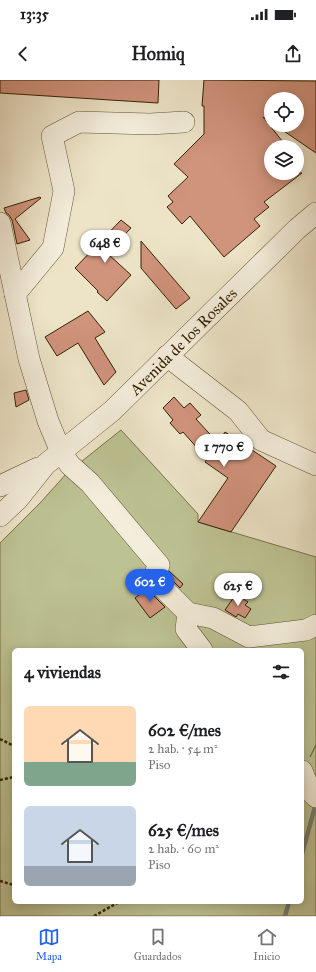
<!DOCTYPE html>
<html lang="es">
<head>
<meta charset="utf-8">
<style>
  :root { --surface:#fff; --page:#f6f6f6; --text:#202124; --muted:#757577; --line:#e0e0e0; --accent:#2563eb }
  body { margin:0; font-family:"IM FELL Great Primer",serif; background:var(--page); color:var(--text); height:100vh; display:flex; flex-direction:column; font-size:15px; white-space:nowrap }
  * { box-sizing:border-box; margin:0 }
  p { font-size:13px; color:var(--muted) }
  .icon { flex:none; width:22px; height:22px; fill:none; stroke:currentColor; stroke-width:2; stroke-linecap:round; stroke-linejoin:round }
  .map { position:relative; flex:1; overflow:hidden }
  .drawer { position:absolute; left:12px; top:568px; width:292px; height:256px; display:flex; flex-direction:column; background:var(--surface); border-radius:6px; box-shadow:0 2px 10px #0003 }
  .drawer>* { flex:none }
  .fabs { position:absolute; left:264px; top:12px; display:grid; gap:8px }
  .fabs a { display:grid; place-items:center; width:40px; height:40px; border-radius:50%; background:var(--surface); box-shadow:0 2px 10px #0003; font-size:20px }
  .price { position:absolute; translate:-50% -34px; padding:0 9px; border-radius:14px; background:#fff; color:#222; font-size:13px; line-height:26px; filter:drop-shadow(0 1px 2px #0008) }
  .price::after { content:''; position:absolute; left:50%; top:24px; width:12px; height:9px; margin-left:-6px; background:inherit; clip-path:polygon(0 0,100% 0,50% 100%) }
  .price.current { background:var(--accent); color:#fff }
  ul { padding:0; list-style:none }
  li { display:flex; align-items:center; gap:12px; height:100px; padding:0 12px }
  li span { display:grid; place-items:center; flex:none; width:112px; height:80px; border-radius:6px; color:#555 }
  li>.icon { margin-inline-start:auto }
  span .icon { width:48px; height:48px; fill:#fffc; stroke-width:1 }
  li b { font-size:17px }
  h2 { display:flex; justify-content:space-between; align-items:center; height:48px; padding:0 12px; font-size:17px }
  .status { display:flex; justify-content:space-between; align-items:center; height:28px; padding:0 20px; background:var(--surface); direction:ltr }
  .status svg { height:11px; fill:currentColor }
  header { display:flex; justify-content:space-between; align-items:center; height:52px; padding:0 12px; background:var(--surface); font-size:18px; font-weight:800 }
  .tabs { display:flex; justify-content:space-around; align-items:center; height:56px; border-top:1px solid var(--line); background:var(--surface); font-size:11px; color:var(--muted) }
  .tabs a { display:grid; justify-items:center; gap:2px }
  .tabs .current { color:var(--accent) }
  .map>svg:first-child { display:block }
  .green { fill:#bdc293; stroke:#7a724a }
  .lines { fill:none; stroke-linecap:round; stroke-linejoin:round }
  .stream { stroke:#727f71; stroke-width:4.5 }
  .building { fill:#d0937c; stroke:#362201 }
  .minor-casing { stroke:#645233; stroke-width:22 }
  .path { stroke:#362201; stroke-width:2.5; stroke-dasharray:3 2; stroke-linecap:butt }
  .minor { stroke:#f3eddb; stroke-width:21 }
  .labels { text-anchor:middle; stroke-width:3; stroke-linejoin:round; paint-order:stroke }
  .street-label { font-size:16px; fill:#362201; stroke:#f3eddb }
</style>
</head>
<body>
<div class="status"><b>13:35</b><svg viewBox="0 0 49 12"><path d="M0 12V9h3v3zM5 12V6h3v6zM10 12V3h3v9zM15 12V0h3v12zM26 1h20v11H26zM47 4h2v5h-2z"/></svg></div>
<header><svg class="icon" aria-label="back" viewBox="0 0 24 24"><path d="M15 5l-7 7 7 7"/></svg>Homiq<svg class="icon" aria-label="share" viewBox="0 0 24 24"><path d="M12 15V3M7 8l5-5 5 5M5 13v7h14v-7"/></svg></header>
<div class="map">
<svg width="316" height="836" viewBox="0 0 316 836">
  <rect width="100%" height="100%" fill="#ede4c8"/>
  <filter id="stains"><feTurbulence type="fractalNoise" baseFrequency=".005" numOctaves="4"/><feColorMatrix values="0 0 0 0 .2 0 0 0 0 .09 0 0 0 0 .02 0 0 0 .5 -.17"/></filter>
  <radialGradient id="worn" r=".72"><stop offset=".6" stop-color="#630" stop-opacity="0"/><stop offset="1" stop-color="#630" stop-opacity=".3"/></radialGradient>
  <path class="green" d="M121,350L198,434V442L316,477V664L310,677L316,666V717L302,705V570H14V822H302V715L316,729V836H0V463L40,423L67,393Z"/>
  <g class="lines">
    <g class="stream">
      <path d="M302,774L316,723"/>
      <path d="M285,836L289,822"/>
    </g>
  </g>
  <g class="building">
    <path d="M0,0H159L158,23L0,13Z"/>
    <path d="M204,0L316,1V73L275,45H297V19H271V43L263,37L287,67H271V93H302L264,122L269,127L254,139L260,146L224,177L190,136L182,144L167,127L173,122L168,116L188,97L174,84L204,54V26H202Z"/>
    <path d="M40,117L41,118L15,139L30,160L17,164L12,140L9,135L6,133L4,128Z"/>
    <path d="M121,140L131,148L107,173L131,195L107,221L97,212L98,211L75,188Z"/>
    <path d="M141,161L190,218L176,229L141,188Z"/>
    <path d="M88,231L105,252L95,258L116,292L104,305L78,263L57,276L45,257Z"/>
    <path d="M26,310L29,320L16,327L14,313Z"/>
    <path d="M174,317L184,328L190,323L201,335L196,339L218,363L225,352L276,386L231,452L198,442L228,398L205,382L207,379L183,352L180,354L170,343L173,340L163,328Z"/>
    <path d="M169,491L183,504L180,508L167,495Z"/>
    <path d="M147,509L165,527L150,538L135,518Z"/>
    <path d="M236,514L248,522L245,525L251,529L245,538L238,534L236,537L225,530Z"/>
  </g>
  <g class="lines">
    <g class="minor-casing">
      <g id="minor">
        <path d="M0,143L29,279L48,341L61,372L70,385L90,403L159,485L153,498L188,533L186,549L202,570"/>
        <path d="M15,214L53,168L64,111L52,56L79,42L150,44L184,42"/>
        <path d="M167,276L238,331L261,360L316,385"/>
        <path d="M0,406L38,388"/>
        <path d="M0,436L18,419L46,384L112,331L297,149L316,133"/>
        <path d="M188,533L213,538L249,557L306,550L316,545"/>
        <path d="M302,691L310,711L316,717"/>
      </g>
    </g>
    <g class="path">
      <path d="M0,659L14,666"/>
      <path d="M0,700L14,697"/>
      <path d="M0,801L14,805"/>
      <path d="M94,836L119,822"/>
    </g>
    <use href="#minor" class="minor"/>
  </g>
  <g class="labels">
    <g class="street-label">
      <text transform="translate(183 261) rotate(-45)" y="6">Avenida de los Rosales</text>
    </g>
  </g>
  <rect width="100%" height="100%" filter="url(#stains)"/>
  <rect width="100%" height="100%" fill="url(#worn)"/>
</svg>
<div class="fabs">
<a><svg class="icon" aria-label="locate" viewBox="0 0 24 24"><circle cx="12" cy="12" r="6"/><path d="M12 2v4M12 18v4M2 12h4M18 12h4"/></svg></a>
<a><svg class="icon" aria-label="layers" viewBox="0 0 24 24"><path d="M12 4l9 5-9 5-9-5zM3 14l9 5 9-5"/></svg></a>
</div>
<b class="price" style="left:105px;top:184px">648 €</b>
<b class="price" style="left:224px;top:388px">1 770 €</b>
<b class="price current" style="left:150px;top:523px">602 €</b>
<b class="price" style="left:238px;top:527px">625 €</b>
<section class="drawer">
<h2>4 viviendas<svg class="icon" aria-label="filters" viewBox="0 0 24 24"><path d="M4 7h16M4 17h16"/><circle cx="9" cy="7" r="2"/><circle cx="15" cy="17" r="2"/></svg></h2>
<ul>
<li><span style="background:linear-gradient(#ffd9b3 70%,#7fa58c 0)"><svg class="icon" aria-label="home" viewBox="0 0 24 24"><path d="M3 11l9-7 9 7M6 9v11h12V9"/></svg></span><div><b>602 €/mes</b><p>2 hab. · 54 m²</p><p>Piso</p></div></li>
<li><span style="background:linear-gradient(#c9d6e8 75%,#9aa5b1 0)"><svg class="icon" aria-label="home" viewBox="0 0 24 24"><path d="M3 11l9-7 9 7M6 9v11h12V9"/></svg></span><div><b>625 €/mes</b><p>2 hab. · 60 m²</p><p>Piso</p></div></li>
</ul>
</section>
</div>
<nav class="tabs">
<a class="current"><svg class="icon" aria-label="map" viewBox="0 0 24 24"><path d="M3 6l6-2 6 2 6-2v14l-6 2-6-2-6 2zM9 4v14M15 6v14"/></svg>Mapa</a>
<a><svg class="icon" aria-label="saved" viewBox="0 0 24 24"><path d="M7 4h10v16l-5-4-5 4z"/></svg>Guardados</a>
<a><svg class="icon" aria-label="home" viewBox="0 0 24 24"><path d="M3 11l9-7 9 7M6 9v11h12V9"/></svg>Inicio</a>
</nav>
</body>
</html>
